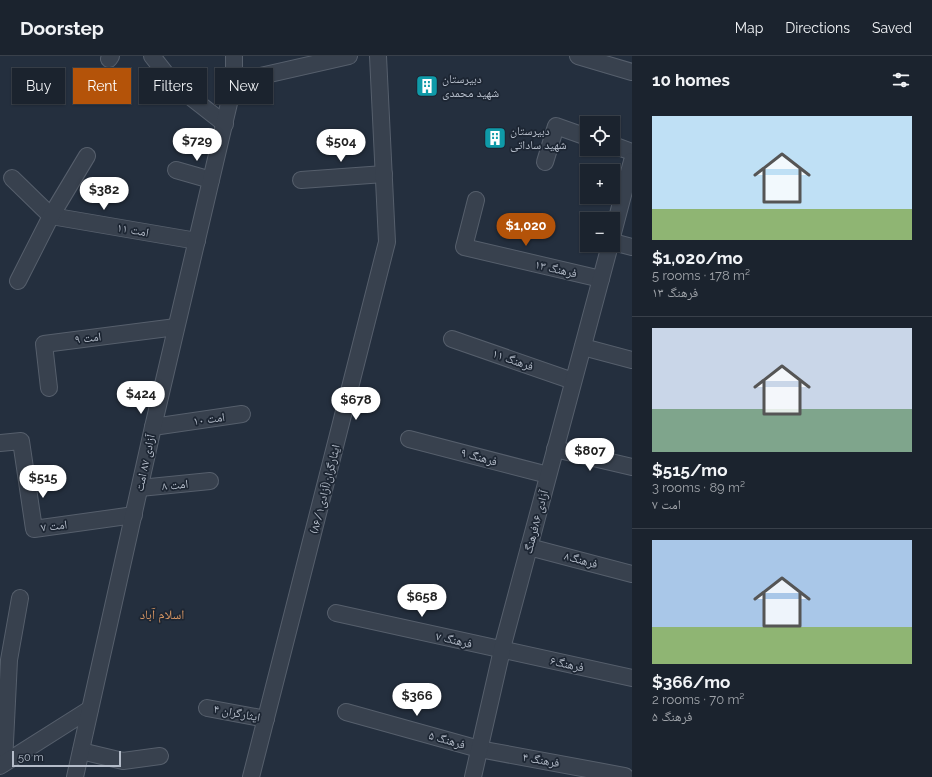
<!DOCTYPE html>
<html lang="en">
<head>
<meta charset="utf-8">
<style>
  :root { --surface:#1b232e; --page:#282f3a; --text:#f1f3f6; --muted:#a0a4aa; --line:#39404a; --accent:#b45309 }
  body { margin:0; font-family:Raleway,"Noto Naskh Arabic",sans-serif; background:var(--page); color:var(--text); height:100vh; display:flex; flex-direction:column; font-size:15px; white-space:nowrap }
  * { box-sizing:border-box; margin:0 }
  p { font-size:13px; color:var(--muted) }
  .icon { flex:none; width:22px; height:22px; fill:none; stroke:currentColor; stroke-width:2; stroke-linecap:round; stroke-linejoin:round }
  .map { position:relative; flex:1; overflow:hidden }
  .details { display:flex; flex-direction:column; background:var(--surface); width:300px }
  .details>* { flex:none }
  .banner { position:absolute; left:12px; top:12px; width:380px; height:36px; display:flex; gap:8px }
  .tools { position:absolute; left:580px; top:60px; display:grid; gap:8px }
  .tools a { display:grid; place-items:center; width:40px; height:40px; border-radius:0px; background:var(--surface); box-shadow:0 1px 3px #0004,0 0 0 1px var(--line); font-size:20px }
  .scale { position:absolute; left:12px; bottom:10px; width:109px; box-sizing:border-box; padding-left:4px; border:2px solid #b4bcc9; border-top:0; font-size:11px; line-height:14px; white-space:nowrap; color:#b4bcc9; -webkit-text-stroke:3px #1d2633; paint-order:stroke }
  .price { position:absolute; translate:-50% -34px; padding:0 9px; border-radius:14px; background:#fff; color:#222; font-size:13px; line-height:26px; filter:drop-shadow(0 1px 2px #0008) }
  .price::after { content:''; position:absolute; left:50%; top:24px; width:12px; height:9px; margin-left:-6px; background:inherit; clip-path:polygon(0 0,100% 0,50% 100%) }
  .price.on { background:var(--accent); color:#fff }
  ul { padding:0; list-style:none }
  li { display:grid; align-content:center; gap:8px; height:212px; padding:0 20px }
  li+li { border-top:1px solid var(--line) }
  li span { display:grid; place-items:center; height:124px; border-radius:0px; color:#555 }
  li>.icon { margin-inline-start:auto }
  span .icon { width:72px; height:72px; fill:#fffc; stroke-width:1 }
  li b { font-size:17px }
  h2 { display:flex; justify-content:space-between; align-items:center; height:48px; padding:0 20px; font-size:17px }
  .pill { padding:0 14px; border-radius:0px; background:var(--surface); box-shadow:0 1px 3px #0004,0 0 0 1px var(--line); font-size:14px; line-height:36px }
  .pill.on { background:var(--accent); color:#fff }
  header { display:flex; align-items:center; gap:24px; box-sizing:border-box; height:56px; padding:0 20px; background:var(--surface); border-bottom:1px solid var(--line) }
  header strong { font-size:19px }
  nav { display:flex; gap:22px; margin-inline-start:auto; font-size:14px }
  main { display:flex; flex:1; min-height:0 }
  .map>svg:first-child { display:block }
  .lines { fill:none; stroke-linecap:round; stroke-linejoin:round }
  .street-casing { stroke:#565f6c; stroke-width:18 }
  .street { stroke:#38414e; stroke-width:16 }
  .labels { text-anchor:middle; stroke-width:3.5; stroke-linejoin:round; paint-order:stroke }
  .poi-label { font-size:12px; fill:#b4bcc9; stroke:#1d2633; text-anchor:start }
  .street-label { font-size:12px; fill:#b4bcc9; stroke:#1d2633 }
  .neighbourhood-label { font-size:13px; fill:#d59563; stroke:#1d2633 }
</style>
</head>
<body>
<header>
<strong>Doorstep</strong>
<nav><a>Map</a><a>Directions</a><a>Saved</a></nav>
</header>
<main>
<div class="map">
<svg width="632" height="721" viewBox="0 0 632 721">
  <rect width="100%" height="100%" fill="#242f3e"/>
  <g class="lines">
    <g class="street-casing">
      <g id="street">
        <path d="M152,0L174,28L225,68"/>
        <path d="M578,0L632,16"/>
        <path d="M109,3L111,0"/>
        <path d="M234,26L349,0"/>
        <path d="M613,89L632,96"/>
        <path d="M545,106L556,70L587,81"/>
        <path d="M176,114L211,124"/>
        <path d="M12,122L51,160L197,185"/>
        <path d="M301,124L384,118"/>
        <path d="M476,144L464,191L601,223"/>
        <path d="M613,177L632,105"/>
        <path d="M613,186L632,191"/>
        <path d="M18,225L51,160L87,100"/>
        <path d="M452,283L573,325"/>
        <path d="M583,291L632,304"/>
        <path d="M49,332L44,288L176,271"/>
        <path d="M153,371L242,358"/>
        <path d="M409,383L548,419"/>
        <path d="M0,387L21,385L34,473L134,459"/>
        <path d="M555,393L632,411"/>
        <path d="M140,432L210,425"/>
        <path d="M529,491L632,518"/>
        <path d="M336,557L632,622"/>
        <path d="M207,652L266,663"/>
        <path d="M346,656L479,693L625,720"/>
        <path d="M81,695L123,705L160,700"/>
        <path d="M4,707L9,604L20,542"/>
        <path d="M0,710L90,653"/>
        <path d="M75,721L153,371L234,26V0"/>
        <path d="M251,721L387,186L378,0"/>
        <path d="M473,721L504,585L610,189"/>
      </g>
    </g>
    <use href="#street" class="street"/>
  </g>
  <defs>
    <g id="building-square" transform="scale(1.15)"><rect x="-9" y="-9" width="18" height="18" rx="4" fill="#0f9aa8" stroke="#1d2633"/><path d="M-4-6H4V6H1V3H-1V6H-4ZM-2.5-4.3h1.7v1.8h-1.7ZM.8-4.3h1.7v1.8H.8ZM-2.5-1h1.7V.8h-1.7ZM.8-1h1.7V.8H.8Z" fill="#fff"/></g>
  </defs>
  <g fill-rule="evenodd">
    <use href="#building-square" x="427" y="30"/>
    <use href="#building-square" x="495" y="82"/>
  </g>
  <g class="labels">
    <g class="poi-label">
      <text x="442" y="27">دبیرستان<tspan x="442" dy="14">شهید محمدی</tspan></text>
      <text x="510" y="79">دبیرستان<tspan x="510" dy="14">شهید ساداتی</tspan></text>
    </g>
    <g class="street-label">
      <text transform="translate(133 174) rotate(10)" y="4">امت ۱۱</text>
      <text transform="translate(556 213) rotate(13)" y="4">فرهنگ ۱۳</text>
      <text transform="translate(88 282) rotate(-7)" y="4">امت ۹</text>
      <text transform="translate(513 304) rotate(19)" y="4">فرهنگ ۱۱</text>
      <text transform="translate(209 363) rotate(-8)" y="4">امت ۱۰</text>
      <text transform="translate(479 401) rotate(15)" y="4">فرهنگ ۹</text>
      <text transform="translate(145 407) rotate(-78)" y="4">آزادی ۸۷ امت</text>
      <text transform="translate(175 429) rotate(-6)" y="4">امت ۸</text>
      <text transform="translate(325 433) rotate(-76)" y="4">ایثارگران(آزادی۸۶/۱)</text>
      <text transform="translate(536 466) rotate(-75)" y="4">آزادی ۸۶فرهنگ</text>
      <text transform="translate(54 470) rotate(-7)" y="4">امت ۷</text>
      <text transform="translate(581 504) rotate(15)" y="4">فرهنگ۸</text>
      <text transform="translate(454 584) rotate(13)" y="4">فرهنگ ۷</text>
      <text transform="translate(567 608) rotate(12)" y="4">فرهنگ۶</text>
      <text transform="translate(237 657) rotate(11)" y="4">ایثارگران ۴</text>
      <text transform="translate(447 684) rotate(16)" y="4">فرهنگ ۵</text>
      <text transform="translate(541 704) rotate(10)" y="4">فرهنگ ۴</text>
    </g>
    <g class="neighbourhood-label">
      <text x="162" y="563">اسلام آباد</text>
    </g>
  </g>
</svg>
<div class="tools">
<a><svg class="icon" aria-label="locate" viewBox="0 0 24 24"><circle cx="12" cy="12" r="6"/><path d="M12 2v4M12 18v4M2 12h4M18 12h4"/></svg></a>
<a>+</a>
<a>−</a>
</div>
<div class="scale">50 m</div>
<b class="price" style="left:197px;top:106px">$729</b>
<b class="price" style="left:341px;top:107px">$504</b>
<b class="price" style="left:104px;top:155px">$382</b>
<b class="price on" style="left:526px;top:191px">$1,020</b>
<b class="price" style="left:141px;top:359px">$424</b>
<b class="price" style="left:356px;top:365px">$678</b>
<b class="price" style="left:590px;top:416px">$807</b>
<b class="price" style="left:43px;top:443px">$515</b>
<b class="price" style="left:422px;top:562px">$658</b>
<b class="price" style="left:417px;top:661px">$366</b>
<div class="banner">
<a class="pill">Buy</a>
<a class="pill on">Rent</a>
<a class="pill">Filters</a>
<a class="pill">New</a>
</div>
</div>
<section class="details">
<h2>10 homes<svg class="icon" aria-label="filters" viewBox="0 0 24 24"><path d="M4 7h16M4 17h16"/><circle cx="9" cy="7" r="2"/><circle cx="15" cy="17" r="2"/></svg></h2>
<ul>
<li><span style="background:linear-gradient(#bfe0f5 75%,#8fb573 0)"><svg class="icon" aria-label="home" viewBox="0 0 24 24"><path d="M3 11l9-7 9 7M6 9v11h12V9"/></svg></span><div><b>$1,020/mo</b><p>5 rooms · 178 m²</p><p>فرهنگ ۱۳</p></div></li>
<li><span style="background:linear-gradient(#c9d6e8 65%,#7fa58c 0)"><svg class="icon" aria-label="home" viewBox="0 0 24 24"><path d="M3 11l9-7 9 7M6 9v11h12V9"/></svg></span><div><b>$515/mo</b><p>3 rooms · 89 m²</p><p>امت ۷</p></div></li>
<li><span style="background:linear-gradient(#a9c7e8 70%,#8fb573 0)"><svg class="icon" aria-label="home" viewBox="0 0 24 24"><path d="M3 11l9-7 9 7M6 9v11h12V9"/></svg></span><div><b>$366/mo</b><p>2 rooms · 70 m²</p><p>فرهنگ ۵</p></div></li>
</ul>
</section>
</main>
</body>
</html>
